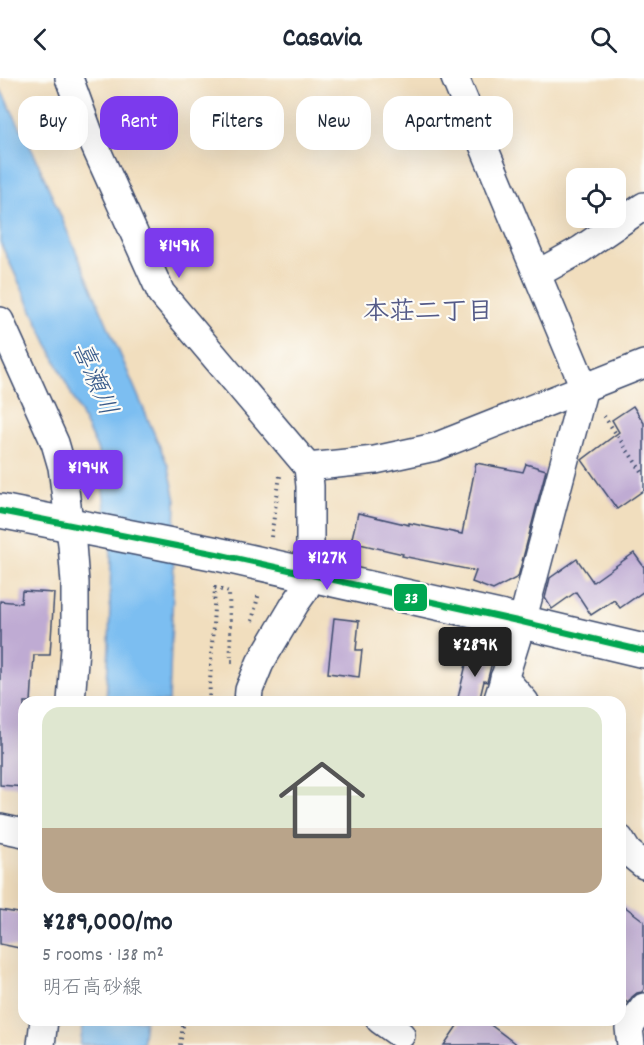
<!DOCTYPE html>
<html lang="en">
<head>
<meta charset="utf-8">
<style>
  :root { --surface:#fff; --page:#f6f6f7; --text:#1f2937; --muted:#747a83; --line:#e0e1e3; --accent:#7c3aed }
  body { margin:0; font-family:Dekko,"Klee One",sans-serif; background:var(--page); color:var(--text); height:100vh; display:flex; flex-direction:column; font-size:22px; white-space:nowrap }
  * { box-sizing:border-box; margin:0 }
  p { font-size:20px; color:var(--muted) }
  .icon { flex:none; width:33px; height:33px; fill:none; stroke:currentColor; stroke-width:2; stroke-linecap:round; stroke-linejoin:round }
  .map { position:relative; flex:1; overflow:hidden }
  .details { position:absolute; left:18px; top:618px; width:608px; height:330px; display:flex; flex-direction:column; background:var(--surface); border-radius:18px; box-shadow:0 6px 24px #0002 }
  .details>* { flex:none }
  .banner { position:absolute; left:18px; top:18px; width:609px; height:54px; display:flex; gap:12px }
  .buttons { position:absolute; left:566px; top:90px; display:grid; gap:12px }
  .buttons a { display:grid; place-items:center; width:60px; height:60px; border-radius:12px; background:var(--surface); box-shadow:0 6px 24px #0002; font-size:30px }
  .price { position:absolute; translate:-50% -51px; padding:0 14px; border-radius:6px; background:var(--accent); color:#fff; font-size:20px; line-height:39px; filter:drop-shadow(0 2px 3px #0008) }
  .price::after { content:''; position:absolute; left:50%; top:36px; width:18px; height:14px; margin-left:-9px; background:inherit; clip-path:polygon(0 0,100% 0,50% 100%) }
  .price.on { background:#222; color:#fff }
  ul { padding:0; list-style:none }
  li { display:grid; align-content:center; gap:12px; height:318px; padding:0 24px }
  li+li { border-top:2px solid var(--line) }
  li span { display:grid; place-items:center; height:186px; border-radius:18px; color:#555 }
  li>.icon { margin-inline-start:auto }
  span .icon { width:108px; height:108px; fill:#fffc; stroke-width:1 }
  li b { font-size:26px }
  .chip { padding:0 21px; border-radius:18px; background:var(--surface); box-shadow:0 6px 24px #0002; font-size:21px; line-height:54px }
  .chip.on { background:var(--accent); color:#fff }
  header { display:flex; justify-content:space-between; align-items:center; height:78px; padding:0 24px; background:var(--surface); font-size:27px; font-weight:700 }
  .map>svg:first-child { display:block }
  .water { fill:#7cbef1; stroke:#4c76a8; stroke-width:1.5 }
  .building { fill:#bfabd3 }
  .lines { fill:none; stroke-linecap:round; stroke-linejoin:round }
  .minor-casing { stroke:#3b496c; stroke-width:30 }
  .major-casing { stroke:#3b496c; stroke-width:36 }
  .path { stroke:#3b496c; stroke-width:4; stroke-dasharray:1.5 4.5; stroke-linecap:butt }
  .minor { stroke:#fff; stroke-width:27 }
  .major { stroke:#fff; stroke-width:33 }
  .bus-1-casing { stroke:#fdfcf7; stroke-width:10 }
  .bus-1 { stroke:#00a651; stroke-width:6 }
  .labels { text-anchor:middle; stroke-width:4.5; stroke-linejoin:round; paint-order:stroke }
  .neighbourhood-label { font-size:26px; font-weight:bold; fill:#545a87; stroke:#fdfcf7 }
  .water-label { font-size:26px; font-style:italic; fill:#385a8a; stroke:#fdfcf7 }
  .line-badge { stroke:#fdfcf7; stroke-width:2 }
  .badge-label { font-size:16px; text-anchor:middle; font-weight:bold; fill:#fff }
</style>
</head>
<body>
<header><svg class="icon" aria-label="back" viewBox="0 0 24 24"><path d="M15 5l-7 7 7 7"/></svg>Casavia<svg class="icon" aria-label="search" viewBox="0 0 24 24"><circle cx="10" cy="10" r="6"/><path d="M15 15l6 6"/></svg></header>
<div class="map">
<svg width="644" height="967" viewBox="0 0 644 967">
  <rect width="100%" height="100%" fill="#fdfcf7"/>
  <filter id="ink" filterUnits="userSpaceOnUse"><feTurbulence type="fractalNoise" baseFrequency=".0167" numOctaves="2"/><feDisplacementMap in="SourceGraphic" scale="12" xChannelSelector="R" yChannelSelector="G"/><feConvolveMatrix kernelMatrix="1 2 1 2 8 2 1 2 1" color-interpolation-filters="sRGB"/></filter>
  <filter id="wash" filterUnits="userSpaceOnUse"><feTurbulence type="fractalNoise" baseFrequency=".008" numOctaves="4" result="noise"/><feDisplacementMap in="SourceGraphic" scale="24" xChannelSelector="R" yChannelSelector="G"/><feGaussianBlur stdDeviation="1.35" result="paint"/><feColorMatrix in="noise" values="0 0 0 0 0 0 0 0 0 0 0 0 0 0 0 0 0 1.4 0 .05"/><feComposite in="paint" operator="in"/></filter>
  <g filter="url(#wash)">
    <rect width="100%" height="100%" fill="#f1debe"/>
    <g class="water">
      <path d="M0,10L35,78L169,390L176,423L169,624H106L109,568L111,476L98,373L0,164Z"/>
      <path d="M84,942H145L142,967H80Z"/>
    </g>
    <g id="blocks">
      <g class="building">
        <path d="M633,328L644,345V412L617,431L582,382L619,354L612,342Z"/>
        <path d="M476,385L523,394L526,386L546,392L518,499L493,512L472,504L476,493L402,478L403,476L351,464L358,435L409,447V445L462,456Z"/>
        <path d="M634,475L644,489V513L620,530L614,522L591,537L576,514L552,531L545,520L550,500L577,481L593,504Z"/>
        <path d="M22,513L54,515L50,577H34L31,624H24V709L0,707V523L21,525Z"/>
        <path d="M334,540L359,543L356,572H362L359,599L328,595Z"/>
        <path d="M469,574L493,580L487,604L484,603L479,624H457Z"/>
        <path d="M620,825L644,843V911L642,914L637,915L632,919L628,925L620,919Z"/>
        <path d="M0,832L24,836V871L0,866Z"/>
        <path d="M461,942H484L517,967H444Z"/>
      </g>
    </g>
  </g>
  <g filter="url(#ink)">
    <use href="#blocks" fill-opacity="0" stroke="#3b496c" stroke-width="1.5"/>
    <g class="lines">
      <g class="minor-casing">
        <g id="minor">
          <path d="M69,0L89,55L161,215L308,389L310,408V469L304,496L305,512L295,526L260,585L249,612L248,624"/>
          <path d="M455,0L584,309L522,544L497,624"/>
          <path d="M537,196L580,172L644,128"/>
          <path d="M0,243L55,365L62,389L72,466L75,505V570L71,624"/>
          <path d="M308,389L375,382L435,369L644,286"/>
          <path d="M504,600L525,624"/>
          <path d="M0,750L24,755"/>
          <path d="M620,761L628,774L644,787"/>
          <path d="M380,942L401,957"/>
          <path d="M41,967L44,942"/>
          <path d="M631,967L629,950L644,929"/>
        </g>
      </g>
      <g class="major-casing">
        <path id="major" d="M0,433L217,476L522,544L644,573"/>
      </g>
      <g class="path">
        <path d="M604,338L644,397"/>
        <path d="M271,459L280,398"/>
        <path d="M252,543L259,515"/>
        <path d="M209,624L215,510L229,514L231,583H233"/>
        <path d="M180,967L184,942"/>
      </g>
      <use href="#minor" class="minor"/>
      <use href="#major" class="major"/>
      <g class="bus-1-casing">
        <path id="bus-1" d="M0,433L217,476L522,544L644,573"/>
      </g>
      <use href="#bus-1" class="bus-1"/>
    </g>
  </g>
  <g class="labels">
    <g class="neighbourhood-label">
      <text x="428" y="241">本荘二丁目</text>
    </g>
    <g class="water-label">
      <text transform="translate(96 300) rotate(67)" y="9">喜瀬川</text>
    </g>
  </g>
  <rect class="line-badge" x="393" y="505" width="35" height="29" rx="6" fill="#00a651"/>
  <g class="badge-label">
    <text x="411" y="525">33</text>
  </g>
</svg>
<div class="buttons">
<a><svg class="icon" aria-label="locate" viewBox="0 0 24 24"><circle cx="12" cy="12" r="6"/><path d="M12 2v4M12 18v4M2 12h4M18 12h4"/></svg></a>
</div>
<b class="price" style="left:179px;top:201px">¥149K</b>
<b class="price" style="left:88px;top:423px">¥194K</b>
<b class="price" style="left:327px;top:513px">¥127K</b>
<b class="price on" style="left:475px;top:600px">¥289K</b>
<div class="banner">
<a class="chip">Buy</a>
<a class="chip on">Rent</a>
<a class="chip">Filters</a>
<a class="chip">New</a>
<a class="chip">Apartment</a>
</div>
<section class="details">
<ul>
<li><span style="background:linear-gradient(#dfe7d0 65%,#b9a48a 0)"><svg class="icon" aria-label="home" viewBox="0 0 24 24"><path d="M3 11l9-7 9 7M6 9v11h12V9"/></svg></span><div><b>¥289,000/mo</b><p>5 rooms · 138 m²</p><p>明石高砂線</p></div></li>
</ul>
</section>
</div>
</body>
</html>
